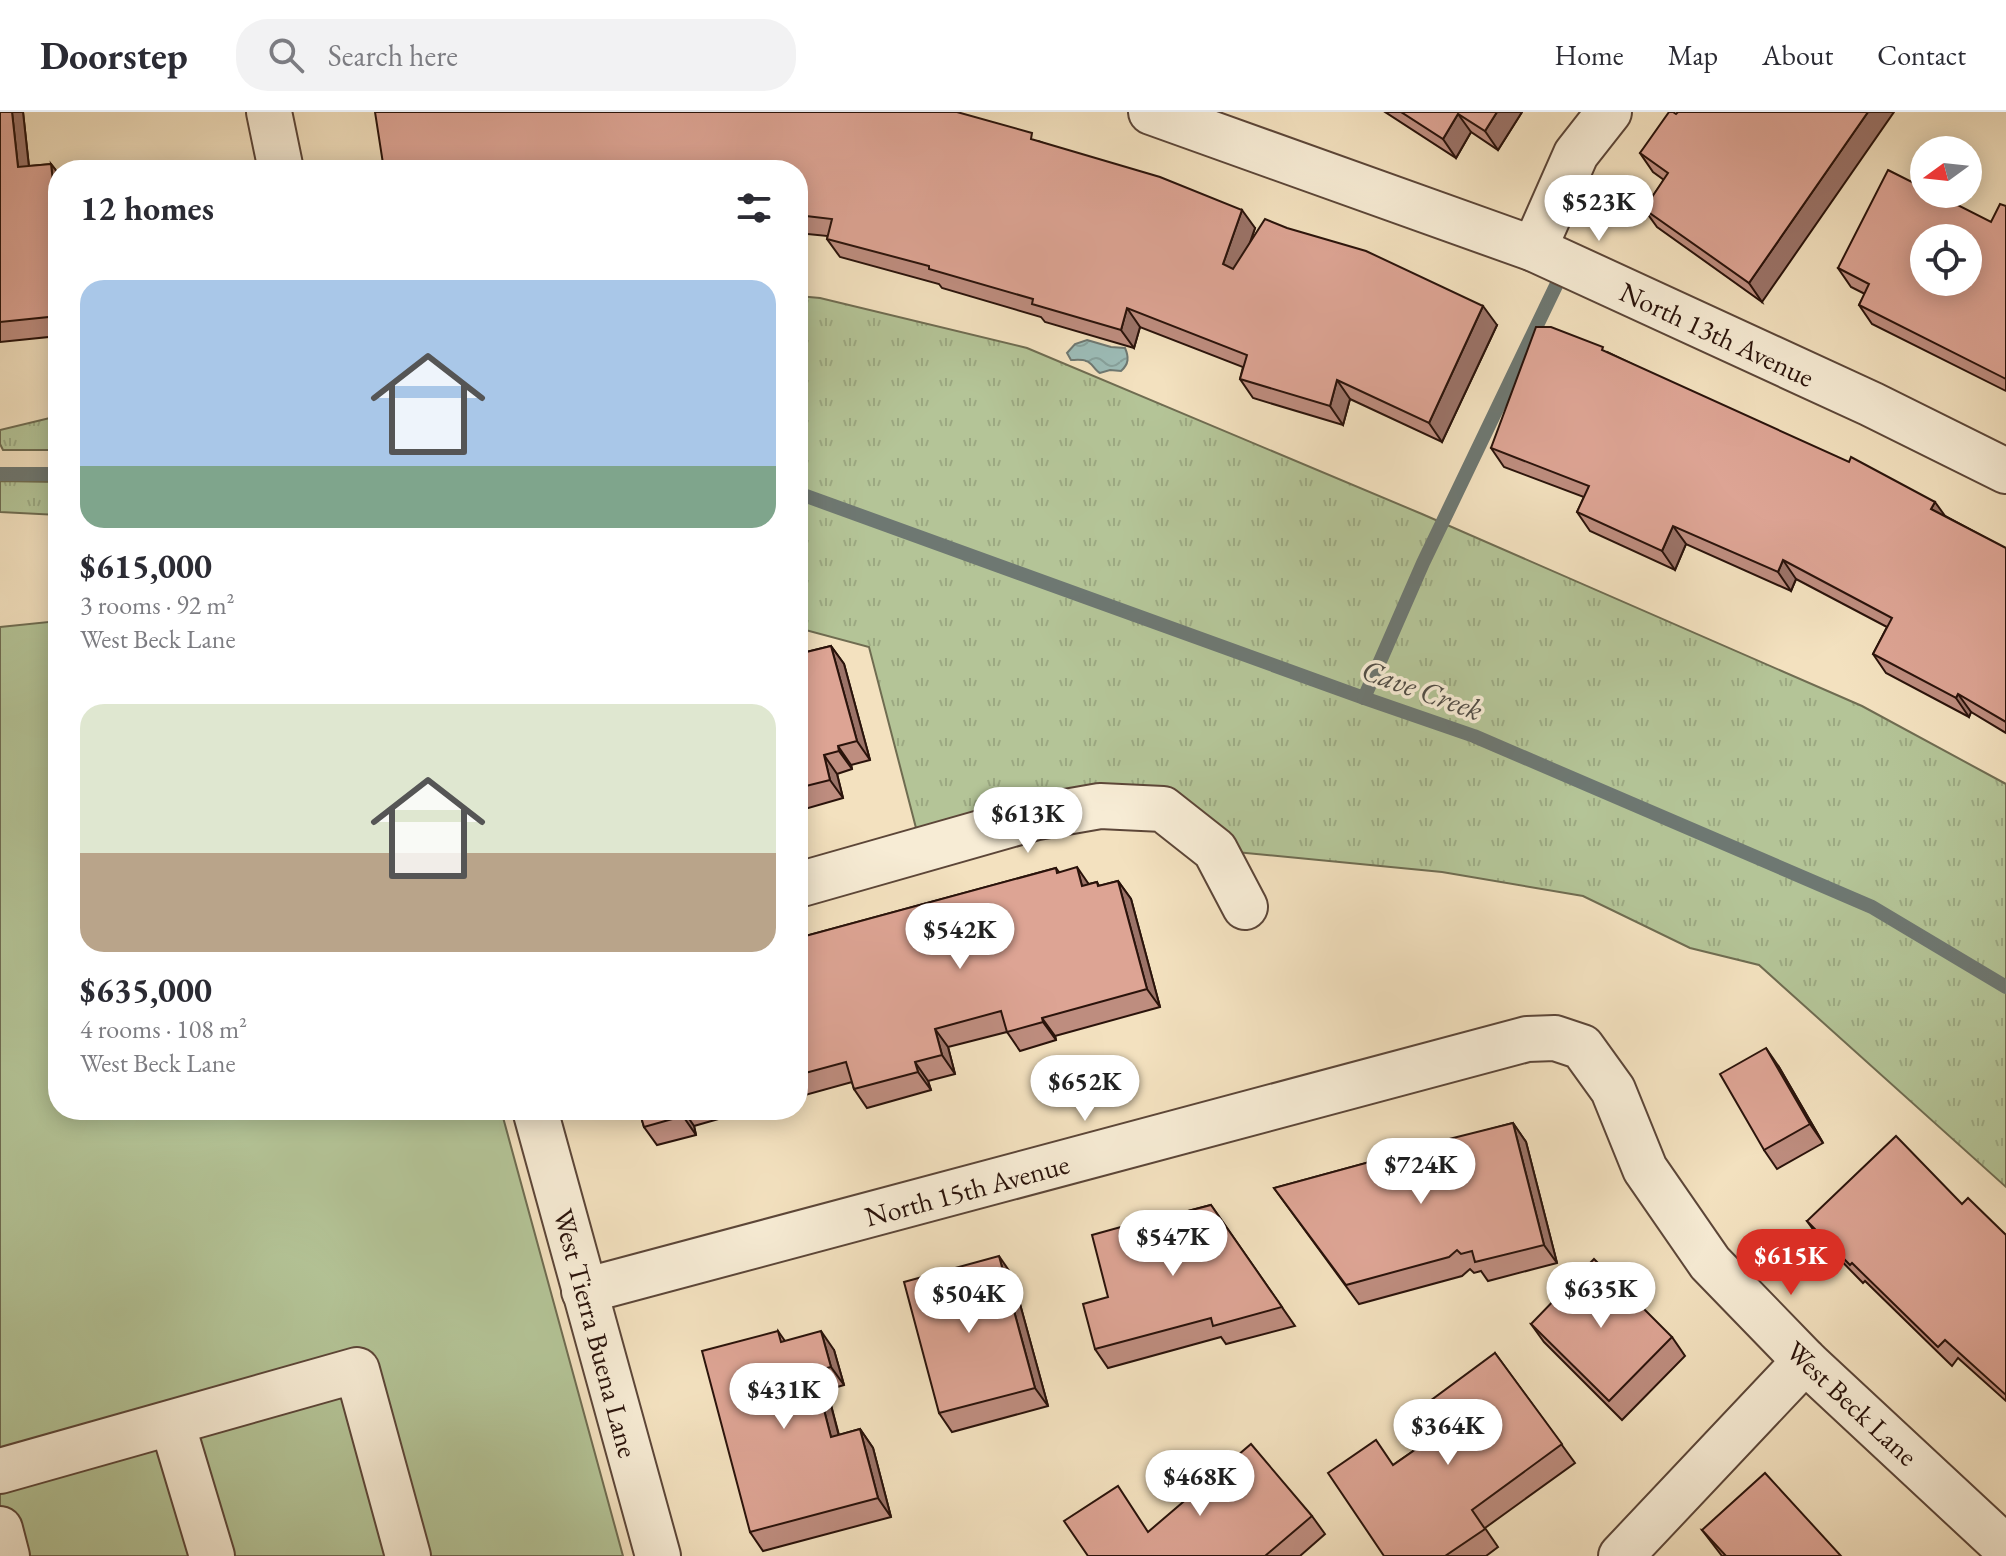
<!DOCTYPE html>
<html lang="en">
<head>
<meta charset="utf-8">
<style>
  :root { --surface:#fff; --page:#f2f2f3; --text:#2b2b33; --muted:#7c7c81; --line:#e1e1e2; --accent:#d93025 }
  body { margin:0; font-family:"EB Garamond",serif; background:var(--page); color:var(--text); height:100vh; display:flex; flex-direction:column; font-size:30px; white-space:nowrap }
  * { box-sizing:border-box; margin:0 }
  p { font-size:26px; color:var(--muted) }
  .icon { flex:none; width:44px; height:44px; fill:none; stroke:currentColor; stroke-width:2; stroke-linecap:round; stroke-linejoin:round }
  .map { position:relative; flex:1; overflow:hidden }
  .drawer { position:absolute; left:48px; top:48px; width:760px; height:960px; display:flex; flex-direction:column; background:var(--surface); border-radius:32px; box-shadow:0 4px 20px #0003 }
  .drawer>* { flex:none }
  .needle { width:52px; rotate:255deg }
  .buttons { position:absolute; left:1910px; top:24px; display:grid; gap:16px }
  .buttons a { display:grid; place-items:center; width:72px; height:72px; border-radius:50%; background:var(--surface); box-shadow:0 4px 20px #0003; font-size:40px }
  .price { position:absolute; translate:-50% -68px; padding:0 18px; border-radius:28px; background:#fff; color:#222; font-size:26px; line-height:52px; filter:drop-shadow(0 2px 4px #0008) }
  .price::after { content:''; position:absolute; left:50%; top:48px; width:24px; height:18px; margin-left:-12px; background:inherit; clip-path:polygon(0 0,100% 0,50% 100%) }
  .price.selected { background:var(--accent); color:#fff }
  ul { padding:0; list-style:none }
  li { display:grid; align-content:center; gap:16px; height:424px; padding:0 32px }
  li span { display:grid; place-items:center; height:248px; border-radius:24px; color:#555 }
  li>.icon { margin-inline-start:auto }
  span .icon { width:144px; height:144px; fill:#fffc; stroke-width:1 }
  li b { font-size:34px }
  h2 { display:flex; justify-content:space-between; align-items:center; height:96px; padding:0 32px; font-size:34px }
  header { display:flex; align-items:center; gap:48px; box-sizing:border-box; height:112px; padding:0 40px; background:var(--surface); border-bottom:2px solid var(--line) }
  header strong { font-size:38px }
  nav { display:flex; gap:44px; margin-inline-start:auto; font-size:28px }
  .search { width:560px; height:72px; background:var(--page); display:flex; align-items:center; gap:20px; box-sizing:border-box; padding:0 28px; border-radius:32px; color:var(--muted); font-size:30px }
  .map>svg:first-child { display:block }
  .grass { fill:url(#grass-tufts); stroke:#6f6c51; stroke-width:2 }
  .park { fill:#b4c497; stroke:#6f6c51; stroke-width:2 }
  .water { fill:url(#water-waves); stroke:#6e7872; stroke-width:2 }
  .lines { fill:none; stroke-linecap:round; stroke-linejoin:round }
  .stream { stroke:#6e7872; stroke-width:14 }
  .minor-casing { stroke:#5c4638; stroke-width:48 }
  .minor { stroke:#f7ecd5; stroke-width:44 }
  .wall { fill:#be8d7f; stroke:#2a130b; stroke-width:2 }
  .shaded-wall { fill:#9b7368; stroke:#2a130b; stroke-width:2 }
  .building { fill:#dda494; stroke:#2a130b; stroke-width:2; fill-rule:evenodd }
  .labels { text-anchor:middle; stroke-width:7; stroke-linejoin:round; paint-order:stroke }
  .street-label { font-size:28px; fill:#2a130b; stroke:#f7ecd5 }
  .water-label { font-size:30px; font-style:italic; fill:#524e47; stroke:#f7ecd5 }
</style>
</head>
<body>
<header>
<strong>Doorstep</strong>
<div class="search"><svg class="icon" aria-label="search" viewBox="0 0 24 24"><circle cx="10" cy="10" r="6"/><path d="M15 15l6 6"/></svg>Search here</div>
<nav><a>Home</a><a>Map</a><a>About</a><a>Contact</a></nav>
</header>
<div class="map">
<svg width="2006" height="1444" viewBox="0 0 2006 1444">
  <defs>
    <pattern id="grass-tufts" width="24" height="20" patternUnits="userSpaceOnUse" patternTransform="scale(2)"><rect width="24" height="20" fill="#b4c497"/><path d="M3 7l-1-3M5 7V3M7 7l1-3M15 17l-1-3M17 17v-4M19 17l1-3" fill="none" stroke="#9ba881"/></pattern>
    <pattern id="water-waves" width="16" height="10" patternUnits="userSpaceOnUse" patternTransform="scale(2)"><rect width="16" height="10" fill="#9cbcb7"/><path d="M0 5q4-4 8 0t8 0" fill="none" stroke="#87a19c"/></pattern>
  </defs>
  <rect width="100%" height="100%" fill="#f3e1bf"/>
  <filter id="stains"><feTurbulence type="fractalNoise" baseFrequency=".0025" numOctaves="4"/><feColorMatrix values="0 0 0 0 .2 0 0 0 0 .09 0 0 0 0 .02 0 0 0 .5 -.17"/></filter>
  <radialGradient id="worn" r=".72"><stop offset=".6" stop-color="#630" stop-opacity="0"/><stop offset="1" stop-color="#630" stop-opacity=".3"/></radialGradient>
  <g class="grass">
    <path d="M798,184L820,186L1027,236L1422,402L1862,594L2006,672V1075L1759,853L1690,836L1583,784L1442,760L1215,738L1163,697L922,739L869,535L798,516Z"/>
    <path d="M58,304V338H3L0,332V318Z"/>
    <path d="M0,369L58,370V403L0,400Z"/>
  </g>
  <path class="park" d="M58,509V998H501L623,1444H0V515Z"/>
  <path class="water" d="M1087,228L1111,235L1125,236C1129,245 1129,252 1121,259L1110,258L1100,261C1094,258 1092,250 1086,249C1082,247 1075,248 1071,248L1067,241L1075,232Z"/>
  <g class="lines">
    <g class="stream">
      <path d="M0,362H58"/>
      <path d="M798,381L1364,586L1474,624L1872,795L2006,875"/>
      <path d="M1364,586L1423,451L1564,157"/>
    </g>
    <g class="minor-casing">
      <g id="minor">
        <path d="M269,0L281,58"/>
        <path d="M1151,0L1534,137L1871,292L2006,359"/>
        <path d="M1534,137L1576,42L1609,0"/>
        <path d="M798,773L1037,705L1100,694L1163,697L1215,738L1245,795"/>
        <path d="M535,998L658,1444"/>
        <path d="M584,1179L1527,927L1555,926L1582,935L1613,978L1645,1057L1710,1151L1805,1249L2006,1436"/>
        <path d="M172,1311L212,1444"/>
        <path d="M0,1359L357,1258L408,1444"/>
        <path d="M0,1417L7,1444"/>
        <path d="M1621,1444L1805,1249"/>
      </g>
    </g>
    <use href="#minor" class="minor"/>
  </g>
  <g class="wall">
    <path d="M0,0H23L29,54L51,52L58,61V224L0,230Z"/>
    <path d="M1385,0H1522L1498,38L1471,20L1456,46Z"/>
    <path d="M1676,2L1762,190L1657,115L1644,97L1664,68L1653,60L1640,41Z"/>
    <path d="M1038,29L1255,116L1250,131L1497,213L1442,330L1350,287L1343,313L1253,286L1240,267L1243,255L1140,215L1134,236L1045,210L1041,205L942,176L939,172L840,145L827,127L828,124L798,121V58H384Z"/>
    <path d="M2006,94V279L1872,212L1859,193L1865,182L1851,175L1838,156L1991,110Z"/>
    <path d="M1607,240L1945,404L2006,437V621L1971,600L1969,605L1886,561L1873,542L1887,515L1796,467L1791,479L1686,432L1675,458L1590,419L1577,400L1584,385L1504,355L1491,336Z"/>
    <path d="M831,534L844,552L870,648L851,653L852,657L837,662L843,686L798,699V542Z"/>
    <path d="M1056,756L1059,760L1089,772L1097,770L1099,774L1118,769L1131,787L1160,895L1055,924L1056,928L1020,939L1007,920L948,935L955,962L928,969L931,978L867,996L854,977L852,970L798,985V826Z"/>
    <path d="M1779,955L1823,1031L1777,1057L1764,1038Z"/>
    <path d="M639,998H750L694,1014L696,1023L657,1033L644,1015Z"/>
    <path d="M1513,1011L1526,1030L1557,1151L1488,1169L1481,1159L1474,1161L1470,1157L1462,1164L1359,1192L1274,1076Z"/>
    <path d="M1962,1092L2006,1123V1289L1958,1246L1952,1254L1865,1169L1863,1171L1820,1127L1807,1109Z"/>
    <path d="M1211,1093L1295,1214L1226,1232L1221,1225L1108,1256L1095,1237L1108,1185L1158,1107Z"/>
    <path d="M1012,1163L1048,1294L952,1320L939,1301Z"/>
    <path d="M1531,1212L1672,1225L1685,1244L1622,1308L1544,1230Z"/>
    <path d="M778,1219L785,1229L834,1238L844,1273L827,1278L839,1323L860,1317L873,1336L891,1405L763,1439L750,1420Z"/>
    <path d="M1495,1241L1575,1351L1485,1416L1498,1435L1486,1444H1384L1393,1353L1448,1315Z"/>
    <path d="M1312,1404L1325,1422L1300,1444H1088L1149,1420Z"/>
    <path d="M1702,1418L1841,1444H1722Z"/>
  </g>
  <g class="shaded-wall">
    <path d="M12,0H23L31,74L18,55Z"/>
    <path d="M1497,0H1522L1498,38L1485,19Z"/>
    <path d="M1868,0H1894L1762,190L1749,171Z"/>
    <path d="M1458,2L1471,20L1456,46L1443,27Z"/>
    <path d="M51,52L58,61V114Z"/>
    <path d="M1242,98L1255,116L1236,171L1223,152Z"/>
    <path d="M1483,194L1497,213L1442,330L1429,311Z"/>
    <path d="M1127,196L1140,215L1134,236L1121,218Z"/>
    <path d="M1337,268L1350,287L1343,313L1330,294Z"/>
    <path d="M1935,390L1948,408L1931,397Z"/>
    <path d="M1673,414L1686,432L1675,458L1662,439Z"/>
    <path d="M1783,448L1796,467L1791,479L1778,460Z"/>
    <path d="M831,534L844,552L870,648L857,629Z"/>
    <path d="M1958,582L1971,600L1969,605L1956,586Z"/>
    <path d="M838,634L851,653L852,657L839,639Z"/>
    <path d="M824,643L837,662L843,686L830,668Z"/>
    <path d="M1077,755L1090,774H1082Z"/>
    <path d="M1118,769L1131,787L1160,895L1147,877Z"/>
    <path d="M1042,906L1055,924L1056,928L1043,910Z"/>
    <path d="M935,917L948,935L955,962L942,943Z"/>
    <path d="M1766,936L1779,955L1823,1031L1810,1012Z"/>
    <path d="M915,950L928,969L931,978L918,960Z"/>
    <path d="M682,998H683L694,1014L696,1023L683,1004Z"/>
    <path d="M1513,1011L1526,1030L1557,1151L1544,1133Z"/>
    <path d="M999,1144L1012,1163L1048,1294L1035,1276Z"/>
    <path d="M821,1219L834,1238L844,1273L831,1255Z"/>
    <path d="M814,1259L827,1278L844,1344L831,1325Z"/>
    <path d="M860,1317L873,1336L891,1405L878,1386Z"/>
  </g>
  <g class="building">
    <path d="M0,0H12L18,55L51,52L58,114V204L0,210Z"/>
    <path d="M375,0H957L1032,21L1031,27L1160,65L1242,98L1223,152L1233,157L1265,107L1287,116L1366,139L1483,194L1429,311L1337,268L1330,294L1240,267L1247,243L1127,196L1121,218L1032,192L1033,187L929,157V154L827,127L832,107L798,103V58H502L501,54L476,58H384Z"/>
    <path d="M1401,0H1497L1485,19L1458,2L1443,27Z"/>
    <path d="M1669,0H1673L1676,2L1678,0H1868L1749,171L1644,97L1668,61L1640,41Z"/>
    <path d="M1888,58L1924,76V82H1936L1991,110L2000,92L2006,94V267L1859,193L1869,172L1838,156ZM1924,126H1968V170H1924Z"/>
    <path d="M1536,215H1551L1603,235L1602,238L1849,350L1851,345L1935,390L1931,397L2006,436V610L1958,582L1956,586L1873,542L1892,506L1783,448L1778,460L1673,414L1662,439L1577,400L1589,374L1491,336Z"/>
    <path d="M831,534L857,629L838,634L839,639L824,643L830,668L798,676V542Z"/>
    <path d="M1077,755L1082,774L1097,770L1098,774L1118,769L1147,877L1042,906L1043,910L1007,920L1001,899L935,917L942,943L915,950L918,960L854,977L846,950L798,963V826L1056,756L1057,761Z"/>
    <path d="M1766,936L1810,1012L1764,1038L1720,962Z"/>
    <path d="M639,998H682L683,1004L644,1015Z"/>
    <path d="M1513,1011L1544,1133L1475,1150L1472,1139L1461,1142L1457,1138L1449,1145L1346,1173L1274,1076L1421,1036V1034Z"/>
    <path d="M1896,1024L1962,1092L1968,1086L2006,1123V1283L1945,1228L1938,1235L1852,1151L1850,1153L1807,1109Z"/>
    <path d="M1211,1093L1282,1195L1213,1214L1211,1206L1095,1237L1083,1192L1108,1185L1092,1123L1157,1105V1107Z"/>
    <path d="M999,1144L1035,1276L939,1301L904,1170Z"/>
    <path d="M1594,1147L1672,1225L1609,1289L1531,1212Z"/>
    <path d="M778,1219L781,1230L821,1219L831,1255L814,1259L831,1325L860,1317L878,1386L750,1420L702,1239Z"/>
    <path d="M1495,1241L1562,1332L1472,1398L1485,1417L1445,1444H1384L1328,1361L1376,1328L1393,1353L1449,1314L1430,1289Z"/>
    <path d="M1251,1332L1312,1404L1265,1444H1088L1064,1409L1118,1374L1148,1420Z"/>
    <path d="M1765,1361L1841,1444H1726L1702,1418Z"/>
  </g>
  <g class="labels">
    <g class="street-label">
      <text transform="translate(1717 222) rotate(25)" y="10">North 13th Avenue</text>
      <text transform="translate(967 1078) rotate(-15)" y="10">North 15th Avenue</text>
      <text transform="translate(596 1221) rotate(75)" y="10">West Tierra Buena Lane</text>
      <text transform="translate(1852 1291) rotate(43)" y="10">West Beck Lane</text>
    </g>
    <g class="water-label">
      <text transform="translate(1422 578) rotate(20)" y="10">Cave Creek</text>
    </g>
  </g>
  <rect width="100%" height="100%" filter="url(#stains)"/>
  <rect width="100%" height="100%" fill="url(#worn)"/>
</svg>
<div class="buttons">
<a><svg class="needle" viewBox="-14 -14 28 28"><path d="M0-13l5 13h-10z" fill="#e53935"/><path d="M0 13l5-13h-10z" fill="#7c7c81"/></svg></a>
<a><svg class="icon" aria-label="locate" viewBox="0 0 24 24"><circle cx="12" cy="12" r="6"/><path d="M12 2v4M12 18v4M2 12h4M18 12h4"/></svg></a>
</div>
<b class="price" style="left:1599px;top:131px">$523K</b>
<b class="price" style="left:1028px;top:743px">$613K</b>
<b class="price" style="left:960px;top:859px">$542K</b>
<b class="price" style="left:1085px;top:1011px">$652K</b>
<b class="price" style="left:1421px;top:1094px">$724K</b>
<b class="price" style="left:1173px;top:1166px">$547K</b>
<b class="price selected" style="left:1791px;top:1185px">$615K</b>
<b class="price" style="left:1601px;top:1218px">$635K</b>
<b class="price" style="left:969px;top:1223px">$504K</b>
<b class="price" style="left:784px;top:1319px">$431K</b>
<b class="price" style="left:1448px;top:1355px">$364K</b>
<b class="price" style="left:1200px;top:1406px">$468K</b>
<section class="drawer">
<h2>12 homes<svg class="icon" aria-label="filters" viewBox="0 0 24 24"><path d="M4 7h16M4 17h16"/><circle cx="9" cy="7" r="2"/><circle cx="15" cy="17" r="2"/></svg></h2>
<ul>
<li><span style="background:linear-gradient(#a9c7e8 75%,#7fa58c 0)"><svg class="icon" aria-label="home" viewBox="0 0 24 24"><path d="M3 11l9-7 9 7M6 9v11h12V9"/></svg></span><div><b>$615,000</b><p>3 rooms · 92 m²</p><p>West Beck Lane</p></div></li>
<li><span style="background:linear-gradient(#dfe7d0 60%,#b9a48a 0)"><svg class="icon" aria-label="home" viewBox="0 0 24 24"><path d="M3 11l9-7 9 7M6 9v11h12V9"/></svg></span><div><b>$635,000</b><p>4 rooms · 108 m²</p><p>West Beck Lane</p></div></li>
</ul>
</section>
</div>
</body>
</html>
